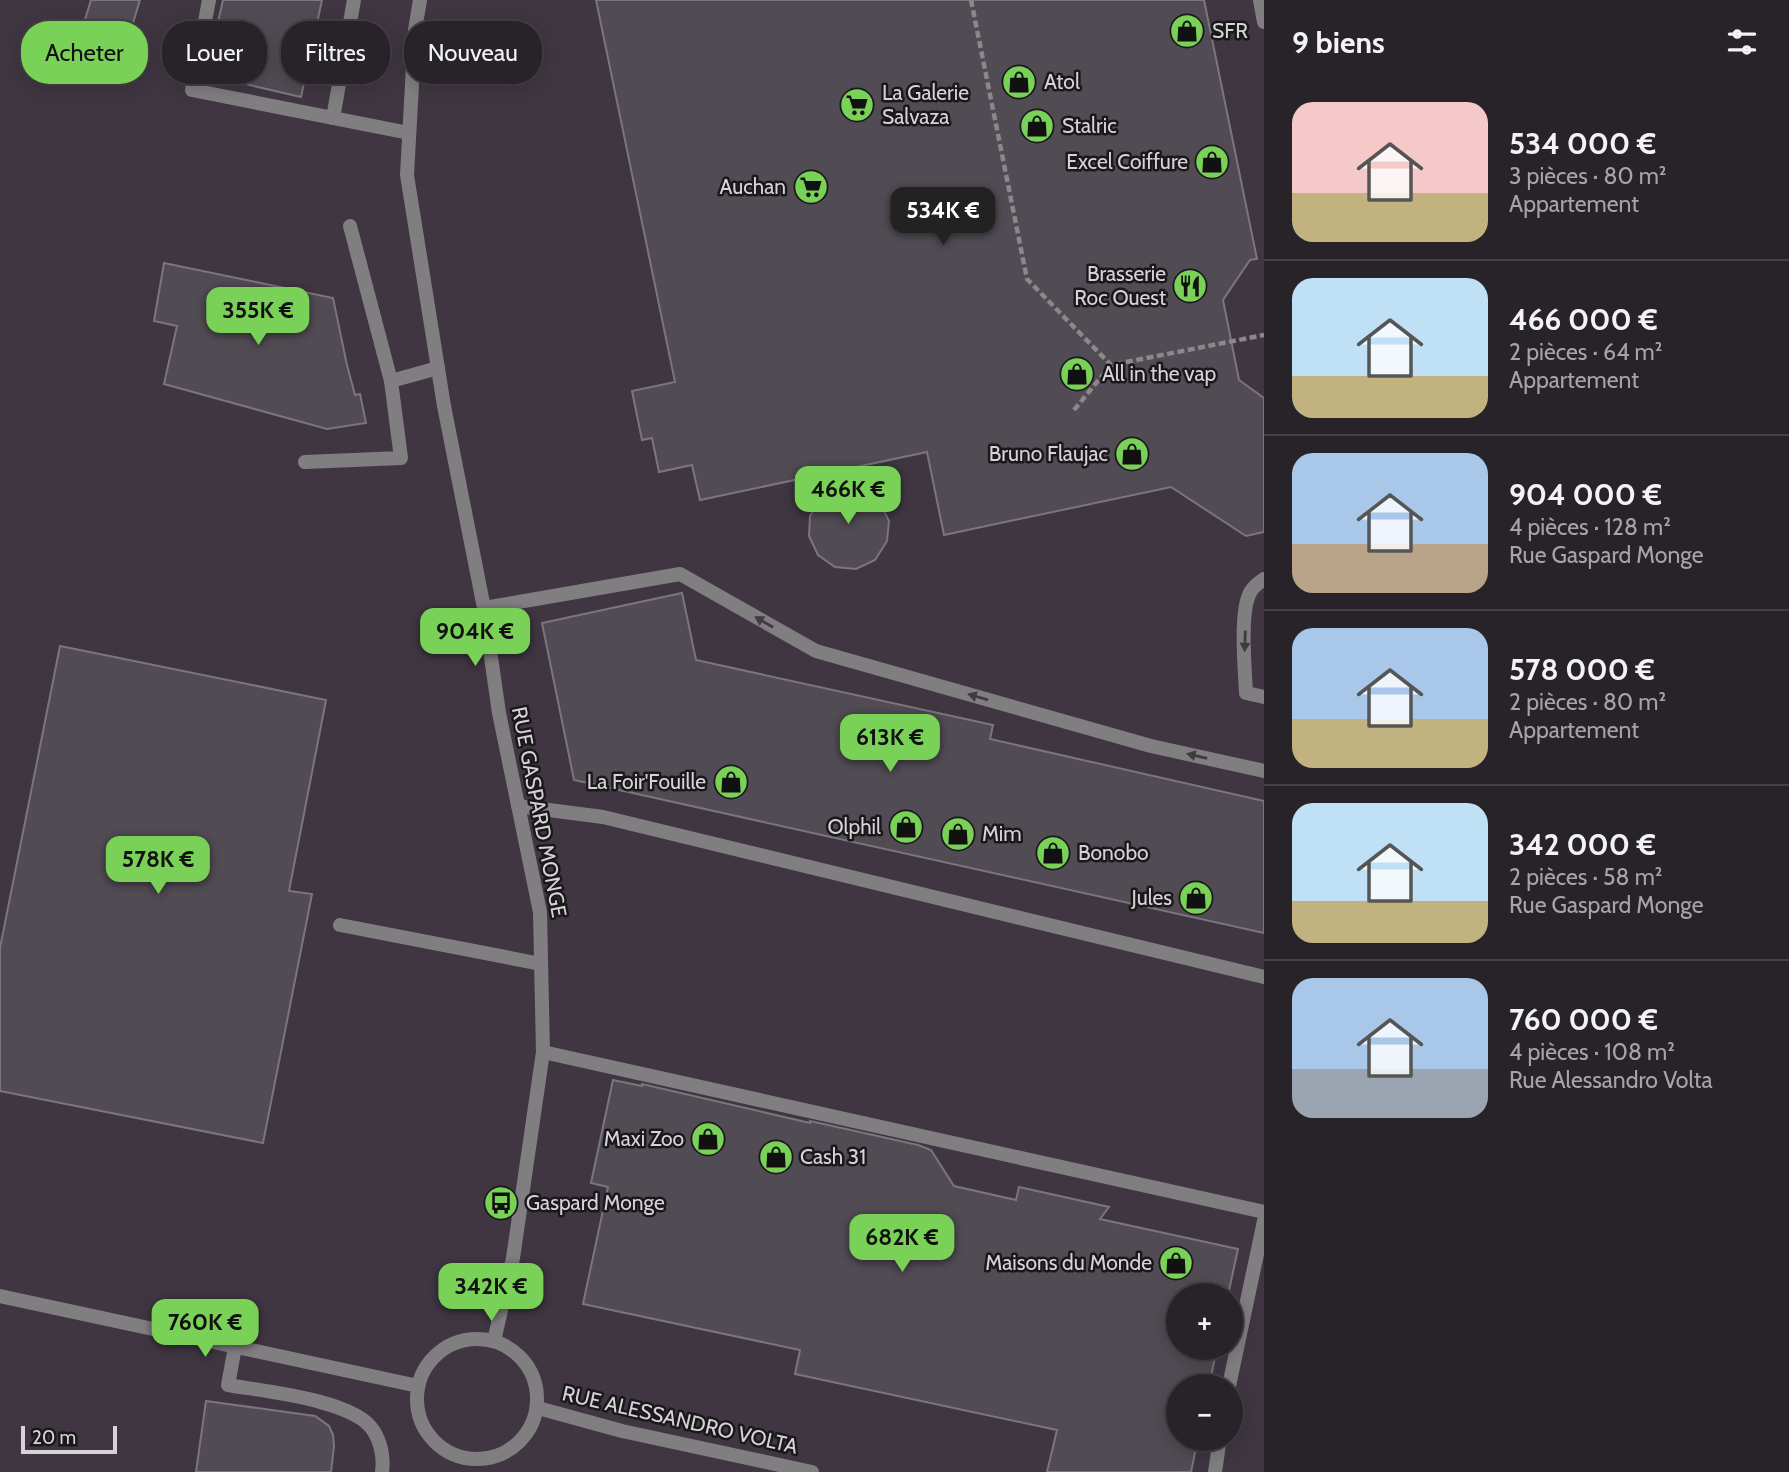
<!DOCTYPE html>
<html lang="fr">
<head>
<meta charset="utf-8">
<style>
  :root { --surface:#282328; --page:#342f34; --text:#f1f3f6; --muted:#a5a4a8; --line:#444045; --accent:#79d157 }
  body { margin:0; font-family:Cabin,sans-serif; background:var(--page); color:var(--text); height:100vh; display:flex; flex-direction:column; font-size:26px; white-space:nowrap }
  * { box-sizing:border-box; margin:0 }
  p { font-size:23px; color:var(--muted) }
  .icon { flex:none; width:38px; height:38px; fill:none; stroke:currentColor; stroke-width:2; stroke-linecap:round; stroke-linejoin:round }
  .map { position:relative; flex:1; overflow:hidden }
  .sheet { display:flex; flex-direction:column; background:var(--surface); width:525px }
  .sheet>* { flex:none }
  .banner { position:absolute; left:21px; top:21px; width:665px; height:63px; display:flex; gap:14px }
  .buttons { position:absolute; left:1166px; top:1283px; display:grid; gap:14px }
  .buttons a { display:grid; place-items:center; width:77px; height:77px; border-radius:50%; background:var(--surface); box-shadow:0 4px 18px #0003,0 0 0 2px var(--line); font-size:35px }
  .scale { position:absolute; left:21px; bottom:18px; width:96px; box-sizing:border-box; padding-left:7px; border:4px solid #d6d3d7; border-top:0; font-size:19px; line-height:24px; white-space:nowrap; color:#d6d3d7; -webkit-text-stroke:5px #1b181c; paint-order:stroke }
  .price { position:absolute; translate:-50% -60px; padding:0 16px; border-radius:14px; background:var(--accent); color:#111; font-size:23px; line-height:46px; filter:drop-shadow(0 2px 4px #0008) }
  .price::after { content:''; position:absolute; left:50%; top:42px; width:21px; height:16px; margin-left:-10px; background:inherit; clip-path:polygon(0 0,100% 0,50% 100%) }
  .price.active { background:#222; color:#fff }
  ul { padding:0; list-style:none }
  li { display:flex; align-items:center; gap:21px; height:175px; padding:0 28px }
  li+li { border-top:2px solid var(--line) }
  li span { display:grid; place-items:center; flex:none; width:196px; height:140px; border-radius:21px; color:#555 }
  li>.icon { margin-inline-start:auto }
  span .icon { width:84px; height:84px; fill:#fffc; stroke-width:1 }
  li b { font-size:30px }
  h2 { display:flex; justify-content:space-between; align-items:center; height:84px; padding:0 28px; font-size:30px }
  .tag { padding:0 24px; border-radius:28px; background:var(--surface); box-shadow:0 4px 18px #0003,0 0 0 2px var(--line); font-size:24px; line-height:63px }
  .tag.active { background:var(--accent); color:#111 }
  main { display:flex; flex:1; min-height:0 }
  .map>svg:first-child { display:block }
  .built { fill:#3f3642; fill-rule:evenodd }
  .building { fill:#514b53; stroke:#7b757d; stroke-width:2 }
  .lines { fill:none; stroke-linecap:round; stroke-linejoin:round }
  .path { stroke:#8b878c; stroke-width:4.5; stroke-dasharray:7 3.5; stroke-linecap:butt }
  .lane { stroke:#817e82; stroke-width:14 }
  .street { stroke:#817e82; stroke-width:14 }
  .oneway { fill:#3f3c40 }
  .labels { text-anchor:middle; stroke-width:5; stroke-linejoin:round; paint-order:stroke }
  .poi-label { font-size:21px; fill:#d6d3d7; stroke:#1b181c; text-anchor:start }
  .street-label { font-size:21px; fill:#d6d3d7; stroke:#1b181c }
</style>
</head>
<body>
<main>
<div class="map">
<svg width="1264" height="1472" viewBox="0 0 1264 1472">
  <rect width="100%" height="100%" fill="#352f36"/>
  <path class="built" d="M0,0H1264V1472H0ZM1178,1295H1230V1348H1178ZM1178,1386H1230V1438H1178Z"/>
  <g class="building">
    <path d="M91,0H140L124,52L79,39Z"/>
    <path d="M223,0H322L301,97L206,75Z"/>
    <path d="M596,0H1204L1257,259L1250,260L1223,300L1239,380L1264,398V532L1246,536L1171,487L944,535L927,452L700,500L692,465L659,472L652,438L642,440L632,391L675,382Z"/>
    <path d="M164,263L333,298L347,365L355,395L360,394L366,423L327,429L164,384L177,326L154,321Z"/>
    <path d="M837,473L880,503L889,521L887,541L875,560L856,569L835,567L818,555L809,536L810,516Z"/>
    <path d="M682,593L696,660L993,725L990,739L1264,801V933L574,780L542,623Z"/>
    <path d="M60,646L326,700L289,891L312,894L263,1143L0,1091V948Z"/>
    <path d="M613,1080L642,1086V1084L810,1123V1121L918,1145L931,1150L954,1186L1016,1200L1019,1187L1109,1207L1100,1219L1238,1249L1228,1295H1178V1348H1217L1209,1386H1178V1438H1198L1191,1472H1047L1057,1430L795,1374L800,1350L583,1304L608,1187L591,1183Z"/>
    <path d="M206,1401L315,1416L329,1426L333,1435L334,1446L331,1472H196Z"/>
  </g>
  <g class="lines">
    <g class="path">
      <path d="M971,0L1027,279L1111,365L1264,335"/>
      <path d="M1074,410L1111,365"/>
    </g>
    <g class="lane">
      <path d="M209,0L192,90L409,133"/>
      <path d="M1260,0L1264,22"/>
      <path d="M333,118L354,0"/>
      <path d="M350,226L391,381"/>
      <path d="M305,462L401,458L391,381L438,368"/>
      <path d="M1264,579C1260,582 1254,586 1251,591C1239,609 1245,670 1246,693L1264,697"/>
      <path d="M484,608L680,574L816,651L1151,746L1264,771"/>
      <path d="M518,806L603,817L1264,977"/>
      <path d="M340,925L541,964"/>
      <path d="M543,1052L1264,1212"/>
      <path d="M235,1347L228,1385C263,1391 354,1400 373,1430C381,1442 384,1458 382,1472"/>
      <path d="M1229,1386L1264,1221"/>
      <path d="M1215,1472L1220,1438"/>
    </g>
    <g class="street">
      <path d="M420,0L415,30L407,175L444,406L484,608L499,713L540,912L543,1052L513,1258L494,1341"/>
      <path d="M0,1296L418,1386"/>
      <circle cx="477" cy="1399" r="60"/>
      <path d="M538,1408L622,1431L812,1472"/>
    </g>
  </g>
  <defs><path id="oneway-solid" d="M-6-.8H1V-3.2L6.5 0L1 3.2V.8H-6Z" transform="scale(1.75)"/></defs>
  <g class="oneway">
    <use href="#oneway-solid" transform="translate(764 622) rotate(-150)"/>
    <use href="#oneway-solid" transform="translate(1245 641) rotate(92)"/>
    <use href="#oneway-solid" transform="translate(978 697) rotate(-164)"/>
    <use href="#oneway-solid" transform="translate(1197 756) rotate(-167)"/>
  </g>
  <defs>
    <g id="shop-disc" transform="scale(1.75)"><circle r="9.5" fill="#79d157" stroke="#1b181c"/><path d="M-5-2.5h2.3a2.7 3.5 0 0 1 5.4 0H5L5.5 6h-11ZM-1.5-2.5h3a1.5 2.3 0 0 0-3 0Z" fill="#111"/></g>
    <g id="supermarket-disc" transform="scale(1.75)"><circle r="9.5" fill="#79d157" stroke="#1b181c"/><path d="M-6-5.5h2.5l.6 2H6L4.5 2H-2.5L-4.4-4H-6ZM-1.5 3.2a1.3 1.3 0 1 0 .1 0ZM3 3.2a1.3 1.3 0 1 0 .1 0Z" fill="#111"/></g>
    <g id="restaurant-disc" transform="scale(1.75)"><circle r="9.5" fill="#79d157" stroke="#1b181c"/><path d="M-5-6h1v4h1v-4h1v4h1v-4h1v5L-1.5 .5V6h-2V.5L-5-1ZM5-6V6H3V1.5H1.5Q1.5-4 5-6Z" fill="#111"/></g>
    <g id="bus-disc" transform="scale(1.75)"><circle r="9.5" fill="#79d157" stroke="#1b181c"/><path d="M-5-6H5V4H4V6H2V4H-2V6H-4V4H-5ZM-3.5-4V0h7V-4ZM-3.5 1.2v1.5H-2V1.2ZM2 1.2v1.5H3.5V1.2Z" fill="#111"/></g>
  </defs>
  <g fill-rule="evenodd">
    <use href="#shop-disc" x="1187" y="31"/>
    <use href="#shop-disc" x="1019" y="82"/>
    <use href="#supermarket-disc" x="857" y="105"/>
    <use href="#shop-disc" x="1037" y="126"/>
    <use href="#shop-disc" x="1212" y="162"/>
    <use href="#supermarket-disc" x="811" y="187"/>
    <use href="#restaurant-disc" x="1190" y="286"/>
    <use href="#shop-disc" x="1077" y="374"/>
    <use href="#shop-disc" x="1132" y="454"/>
    <use href="#shop-disc" x="731" y="782"/>
    <use href="#shop-disc" x="906" y="827"/>
    <use href="#shop-disc" x="958" y="834"/>
    <use href="#shop-disc" x="1053" y="853"/>
    <use href="#shop-disc" x="1196" y="898"/>
    <use href="#shop-disc" x="708" y="1139"/>
    <use href="#shop-disc" x="776" y="1157"/>
    <use href="#bus-disc" x="501" y="1203"/>
    <use href="#shop-disc" x="1176" y="1263"/>
  </g>
  <g class="labels">
    <g class="poi-label">
      <text x="1212" y="38">SFR</text>
      <text x="1044" y="89">Atol</text>
      <text x="882" y="100">La Galerie<tspan x="882" dy="24">Salvaza</tspan></text>
      <text x="1062" y="133">Stalric</text>
      <text x="1188" y="169" text-anchor="end">Excel Coiffure</text>
      <text x="786" y="194" text-anchor="end">Auchan</text>
      <text x="1166" y="281" text-anchor="end">Brasserie<tspan x="1166" dy="24">Roc Ouest</tspan></text>
      <text x="1102" y="381">All in the vap</text>
      <text x="1108" y="461" text-anchor="end">Bruno Flaujac</text>
      <text x="706" y="789" text-anchor="end">La Foir'Fouille</text>
      <text x="881" y="834" text-anchor="end">Olphil</text>
      <text x="982" y="841">Mim</text>
      <text x="1078" y="860">Bonobo</text>
      <text x="1172" y="905" text-anchor="end">Jules</text>
      <text x="684" y="1146" text-anchor="end">Maxi Zoo</text>
      <text x="800" y="1164">Cash 31</text>
      <text x="526" y="1210">Gaspard Monge</text>
      <text x="1152" y="1270" text-anchor="end">Maisons du Monde</text>
    </g>
    <g class="street-label">
      <text transform="translate(539 812) rotate(79)" y="7">RUE GASPARD MONGE</text>
      <text transform="translate(680 1420) rotate(13)" y="7">RUE ALESSANDRO VOLTA</text>
    </g>
  </g>
</svg>
<div class="buttons">
<a>+</a>
<a>−</a>
</div>
<div class="scale">20 m</div>
<b class="price active" style="left:943px;top:247px">534K €</b>
<b class="price" style="left:258px;top:347px">355K €</b>
<b class="price" style="left:848px;top:526px">466K €</b>
<b class="price" style="left:475px;top:668px">904K €</b>
<b class="price" style="left:890px;top:774px">613K €</b>
<b class="price" style="left:158px;top:896px">578K €</b>
<b class="price" style="left:902px;top:1274px">682K €</b>
<b class="price" style="left:491px;top:1323px">342K €</b>
<b class="price" style="left:205px;top:1359px">760K €</b>
<div class="banner">
<a class="tag active">Acheter</a>
<a class="tag">Louer</a>
<a class="tag">Filtres</a>
<a class="tag">Nouveau</a>
</div>
</div>
<section class="sheet">
<h2>9 biens<svg class="icon" aria-label="filters" viewBox="0 0 24 24"><path d="M4 7h16M4 17h16"/><circle cx="9" cy="7" r="2"/><circle cx="15" cy="17" r="2"/></svg></h2>
<ul>
<li><span style="background:linear-gradient(#f6c9c9 65%,#c2b280 0)"><svg class="icon" aria-label="home" viewBox="0 0 24 24"><path d="M3 11l9-7 9 7M6 9v11h12V9"/></svg></span><div><b>534 000 €</b><p>3 pièces · 80 m²</p><p>Appartement</p></div></li>
<li><span style="background:linear-gradient(#bfe0f5 70%,#c2b280 0)"><svg class="icon" aria-label="home" viewBox="0 0 24 24"><path d="M3 11l9-7 9 7M6 9v11h12V9"/></svg></span><div><b>466 000 €</b><p>2 pièces · 64 m²</p><p>Appartement</p></div></li>
<li><span style="background:linear-gradient(#a9c7e8 65%,#b9a48a 0)"><svg class="icon" aria-label="home" viewBox="0 0 24 24"><path d="M3 11l9-7 9 7M6 9v11h12V9"/></svg></span><div><b>904 000 €</b><p>4 pièces · 128 m²</p><p>Rue Gaspard Monge</p></div></li>
<li><span style="background:linear-gradient(#a9c7e8 65%,#c2b280 0)"><svg class="icon" aria-label="home" viewBox="0 0 24 24"><path d="M3 11l9-7 9 7M6 9v11h12V9"/></svg></span><div><b>578 000 €</b><p>2 pièces · 80 m²</p><p>Appartement</p></div></li>
<li><span style="background:linear-gradient(#bfe0f5 70%,#c2b280 0)"><svg class="icon" aria-label="home" viewBox="0 0 24 24"><path d="M3 11l9-7 9 7M6 9v11h12V9"/></svg></span><div><b>342 000 €</b><p>2 pièces · 58 m²</p><p>Rue Gaspard Monge</p></div></li>
<li><span style="background:linear-gradient(#a9c7e8 65%,#9aa5b1 0)"><svg class="icon" aria-label="home" viewBox="0 0 24 24"><path d="M3 11l9-7 9 7M6 9v11h12V9"/></svg></span><div><b>760 000 €</b><p>4 pièces · 108 m²</p><p>Rue Alessandro Volta</p></div></li>
</ul>
</section>
</main>
</body>
</html>
